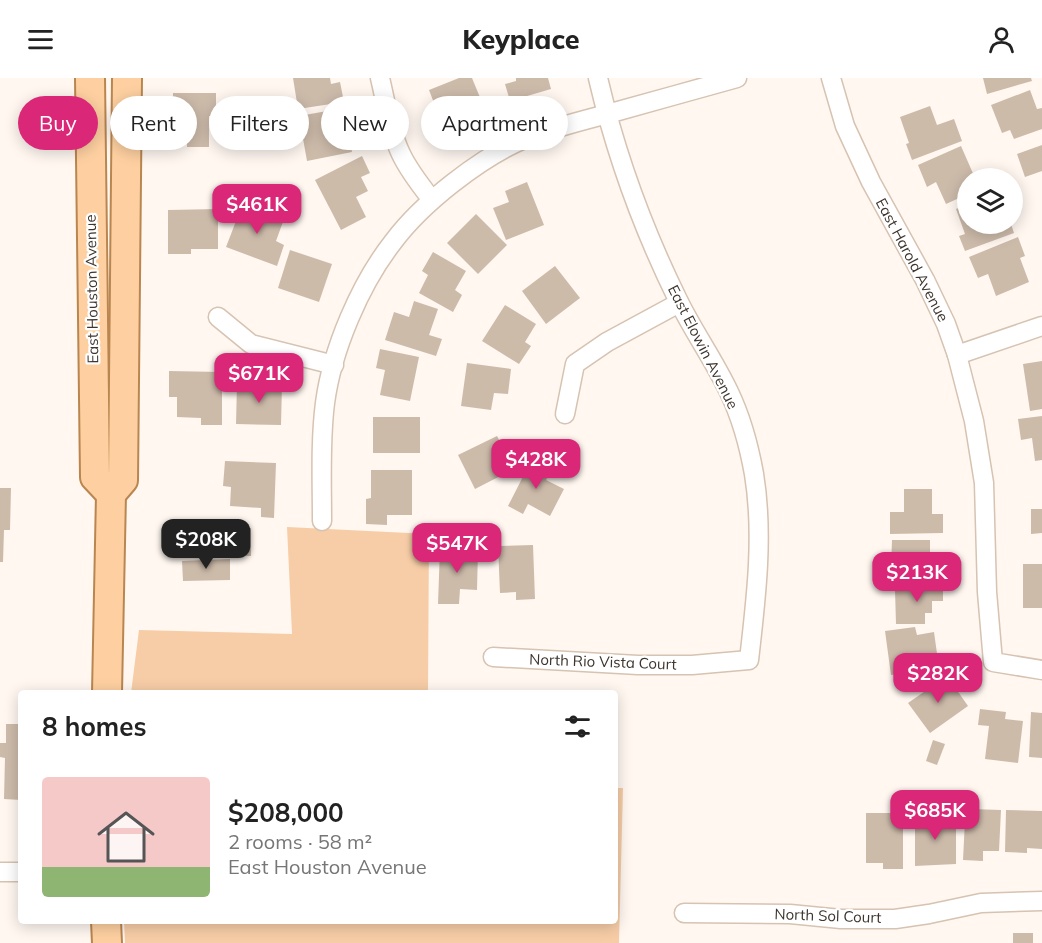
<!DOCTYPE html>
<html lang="en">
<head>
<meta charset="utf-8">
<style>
  :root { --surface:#fff; --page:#f6f6f6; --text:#222; --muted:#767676; --line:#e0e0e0; --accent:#db2777 }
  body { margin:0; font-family:Mulish,sans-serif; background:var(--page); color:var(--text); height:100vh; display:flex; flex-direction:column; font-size:22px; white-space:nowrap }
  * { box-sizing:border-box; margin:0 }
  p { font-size:20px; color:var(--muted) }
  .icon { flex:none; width:33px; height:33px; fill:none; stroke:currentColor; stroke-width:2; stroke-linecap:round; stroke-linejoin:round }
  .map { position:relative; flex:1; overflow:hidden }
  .drawer { position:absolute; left:18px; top:612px; width:600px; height:234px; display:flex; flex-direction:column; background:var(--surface); border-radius:6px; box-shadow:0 3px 15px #0003 }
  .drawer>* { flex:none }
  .top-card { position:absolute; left:18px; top:18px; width:600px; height:54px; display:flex; gap:12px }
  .fabs { position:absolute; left:957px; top:90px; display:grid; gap:12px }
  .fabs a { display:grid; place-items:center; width:66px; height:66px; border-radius:50%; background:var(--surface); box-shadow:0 3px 15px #0003; font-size:30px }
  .price { position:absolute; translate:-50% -51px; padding:0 14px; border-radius:12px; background:var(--accent); color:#fff; font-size:20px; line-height:39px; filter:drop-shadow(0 2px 3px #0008) }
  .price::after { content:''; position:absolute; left:50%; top:36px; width:18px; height:14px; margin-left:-9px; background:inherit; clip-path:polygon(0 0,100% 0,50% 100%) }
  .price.selected { background:#222; color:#fff }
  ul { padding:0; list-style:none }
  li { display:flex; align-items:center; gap:18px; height:150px; padding:0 24px }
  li+li { border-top:2px solid var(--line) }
  li span { display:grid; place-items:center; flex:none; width:168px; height:120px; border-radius:6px; color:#555 }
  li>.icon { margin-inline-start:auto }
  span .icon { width:72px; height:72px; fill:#fffc; stroke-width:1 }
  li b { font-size:26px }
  h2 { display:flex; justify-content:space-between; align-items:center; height:72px; padding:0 24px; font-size:26px }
  .chip { padding:0 21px; border-radius:27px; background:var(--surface); box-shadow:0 3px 15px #0003; font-size:21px; line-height:54px }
  .chip.selected { background:var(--accent); color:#fff }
  header { display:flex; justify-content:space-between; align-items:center; height:78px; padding:0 24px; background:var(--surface); font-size:27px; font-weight:800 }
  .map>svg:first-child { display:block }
  .green { fill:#f7cda7 }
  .building { fill:#cdbbaa }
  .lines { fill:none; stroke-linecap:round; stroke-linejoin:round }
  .minor-casing { stroke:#d6c3b2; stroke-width:21 }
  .primary-casing { stroke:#ba8650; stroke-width:32 }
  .minor { stroke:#fff; stroke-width:18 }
  .primary { stroke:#fed0a1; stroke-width:28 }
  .labels { text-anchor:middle; stroke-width:4.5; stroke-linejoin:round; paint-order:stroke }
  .street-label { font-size:15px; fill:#3d352e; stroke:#fff }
</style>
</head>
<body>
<header><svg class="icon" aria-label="menu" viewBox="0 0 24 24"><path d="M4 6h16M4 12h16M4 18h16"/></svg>Keyplace<svg class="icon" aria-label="person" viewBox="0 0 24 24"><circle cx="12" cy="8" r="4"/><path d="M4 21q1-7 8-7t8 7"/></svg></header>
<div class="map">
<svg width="1042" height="865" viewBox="0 0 1042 865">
  <rect width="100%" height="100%" fill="#fff7f0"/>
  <g class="green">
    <path d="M287,449L429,456L428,615H131L139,552L292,556Z"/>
    <path d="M615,710H623L619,865H125L124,843H615Z"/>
  </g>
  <g class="building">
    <path d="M293,0H330L331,6L340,4L344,24L298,31Z"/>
    <path d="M459,0H472L486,34L444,51L429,12Z"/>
    <path d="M516,0H548L551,11L510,23L505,6L516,3Z"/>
    <path d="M983,0H1031L1032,3L987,16Z"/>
    <path d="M1030,12L1037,31L1042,30V51L1014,61L1010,52L1002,55L991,27Z"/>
    <path d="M173,15H216V38H209V69H187V56H173Z"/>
    <path d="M231,23L267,25L266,54L229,52Z"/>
    <path d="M930,28L937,47L954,41L962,63L912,82L906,66L909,65L900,39Z"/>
    <path d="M344,30L352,74L307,83L299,38Z"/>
    <path d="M233,53L265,55L264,65L232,64Z"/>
    <path d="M1042,67V93L1025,99L1017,76Z"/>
    <path d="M961,68L975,100H968V116L946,126L936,104L927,109L918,87Z"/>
    <path d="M362,78L370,95L361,99L368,113L356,119L366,139L341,152L315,102Z"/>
    <path d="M527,104L544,147L506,162L493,130L509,124L505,113Z"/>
    <path d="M243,125L284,141L276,163L284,167L277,188L226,169Z"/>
    <path d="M968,126V146H1011L1014,155L965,173L959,158L965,156L956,131Z"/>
    <path d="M218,131V171H191V176H168V132Z"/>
    <path d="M476,136L507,167L478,196L447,165Z"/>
    <path d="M1018,159L1025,178L1020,180L1029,204L996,218L988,196L978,200L969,179Z"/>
    <path d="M290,172L332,186L319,224L278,210Z"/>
    <path d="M433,174L466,193L455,212L462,217L453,234L419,215L428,197L422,193Z"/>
    <path d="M555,188L580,220L546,246L522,213Z"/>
    <path d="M414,223L438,231L429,257L442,261L436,278L385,262L394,234L409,239Z"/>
    <path d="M505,227L536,246L525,264L531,268L519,286L482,263Z"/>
    <path d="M380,271L419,279L410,323L380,317L385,292L376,290Z"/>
    <path d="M1042,283V331L1030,333L1023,286Z"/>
    <path d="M467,285L511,291L508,316L494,315L491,332L461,328Z"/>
    <path d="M169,293L222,294V347H201V340L177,339V319H169Z"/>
    <path d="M237,305L282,306L281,347L236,346Z"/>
    <path d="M1042,338V382L1035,383L1032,360L1021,362L1018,341Z"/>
    <rect x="373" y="339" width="47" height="36"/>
    <path d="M497,358L507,377L503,379L510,393L475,411L458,377Z"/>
    <path d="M532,381L552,391L546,402L564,411L550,438L528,426L523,436L508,428Z"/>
    <path d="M225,383L276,385L274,440L261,439V430L230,428L231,409L223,408Z"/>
    <path d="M371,392H412V437H387V447L366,446V421L371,420Z"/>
    <path d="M0,410H11L10,452H4L3,484H0Z"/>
    <path d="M904,411H932V436H943V455L890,456V434H904Z"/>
    <path d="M1031,431H1042V455L1031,456Z"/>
    <path d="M251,450V478H218V451Z"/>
    <path d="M892,462H930V478L943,479V498H902V490H891Z"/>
    <path d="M533,467L535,521L516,522V514L500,515L498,468Z"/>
    <path d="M440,470L478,472L477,512L460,511L459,526H438Z"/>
    <path d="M230,481V502L183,503L182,483Z"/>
    <rect x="1023" y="486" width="19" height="44"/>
    <path d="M943,504V523H932V535H925V546H896L895,512H924V505Z"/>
    <path d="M915,549L917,557L934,554L939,590L891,597L885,553Z"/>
    <path d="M947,598L968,628L930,655L908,625Z"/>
    <path d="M980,631L1006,634L1005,641L1023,643L1018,685L985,681L989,648L978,647Z"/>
    <path d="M1031,634L1042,635V680L1029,679Z"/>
    <path d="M6,646H21V722L4,721L5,680L0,679V665H6Z"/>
    <path d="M933,662L945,666L937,687L926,683Z"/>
    <path d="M971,731L1001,732L999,773H983V783L963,782L965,742L971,743Z"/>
    <path d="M1006,732L1042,733V771L1027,770V775L1005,774Z"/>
    <path d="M866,735H903V791H883V785H866Z"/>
    <path d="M915,739H956V786L915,788Z"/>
    <rect x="1013" y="855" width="20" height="10"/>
  </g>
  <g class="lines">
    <g class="minor-casing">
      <g id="minor">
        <path d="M380,0C386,25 390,53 401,76C409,93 421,108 432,122"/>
        <path d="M831,0L845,48L871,104L925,202L946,246L957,277L974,343L984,405L987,514L993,584L1042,592"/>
        <path d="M218,239L251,266L334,287"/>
        <path d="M957,277L1042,248"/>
        <path d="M565,336L575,286L607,264L679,225"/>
        <path d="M322,443C322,404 320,364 325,325C332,272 360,206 393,164C422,125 480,80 524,61C552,50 581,43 611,35C653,23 695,12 737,0"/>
        <path d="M493,579L638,587H692L749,582C756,521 764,457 754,396C749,368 741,339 729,314C714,282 693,253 678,222C643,151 616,77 598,0"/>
        <path d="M0,794H21"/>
        <path d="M684,835L790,836L841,841H895L929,836L981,825L1042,823"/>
      </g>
    </g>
    <g class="primary-casing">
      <g id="primary">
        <path d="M90,0L95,399L111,416"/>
        <path d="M107,615L111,416L123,402L127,0"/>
        <path d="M106,843L107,865"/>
      </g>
    </g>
    <use href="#minor" class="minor"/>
    <use href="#primary" class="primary"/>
  </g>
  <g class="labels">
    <g class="street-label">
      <text transform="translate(912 182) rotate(62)" y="5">East Harold Avenue</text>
      <text transform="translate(92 211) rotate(-91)" y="5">East Houston Avenue</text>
      <text transform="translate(703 269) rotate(63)" y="5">East Elowin Avenue</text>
      <text transform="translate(603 584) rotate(2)" y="5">North Rio Vista Court</text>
      <text transform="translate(828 838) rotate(2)" y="5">North Sol Court</text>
    </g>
  </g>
</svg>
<div class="fabs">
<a><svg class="icon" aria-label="layers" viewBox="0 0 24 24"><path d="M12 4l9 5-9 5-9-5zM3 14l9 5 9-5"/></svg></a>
</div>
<b class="price" style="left:257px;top:157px">$461K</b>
<b class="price" style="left:259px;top:326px">$671K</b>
<b class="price" style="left:536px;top:412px">$428K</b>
<b class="price selected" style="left:206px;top:492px">$208K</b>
<b class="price" style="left:457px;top:496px">$547K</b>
<b class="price" style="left:917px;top:525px">$213K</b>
<b class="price" style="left:938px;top:626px">$282K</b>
<b class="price" style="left:935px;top:763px">$685K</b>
<div class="top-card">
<a class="chip selected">Buy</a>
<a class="chip">Rent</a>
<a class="chip">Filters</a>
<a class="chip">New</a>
<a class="chip">Apartment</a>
</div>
<section class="drawer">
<h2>8 homes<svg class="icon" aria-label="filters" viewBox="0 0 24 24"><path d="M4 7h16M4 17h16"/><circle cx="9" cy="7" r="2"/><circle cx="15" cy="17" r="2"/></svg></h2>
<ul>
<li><span style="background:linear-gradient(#f6c9c9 75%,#8fb573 0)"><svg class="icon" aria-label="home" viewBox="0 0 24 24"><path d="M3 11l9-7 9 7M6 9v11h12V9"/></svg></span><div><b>$208,000</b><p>2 rooms · 58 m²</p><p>East Houston Avenue</p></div></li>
</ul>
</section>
</div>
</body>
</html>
